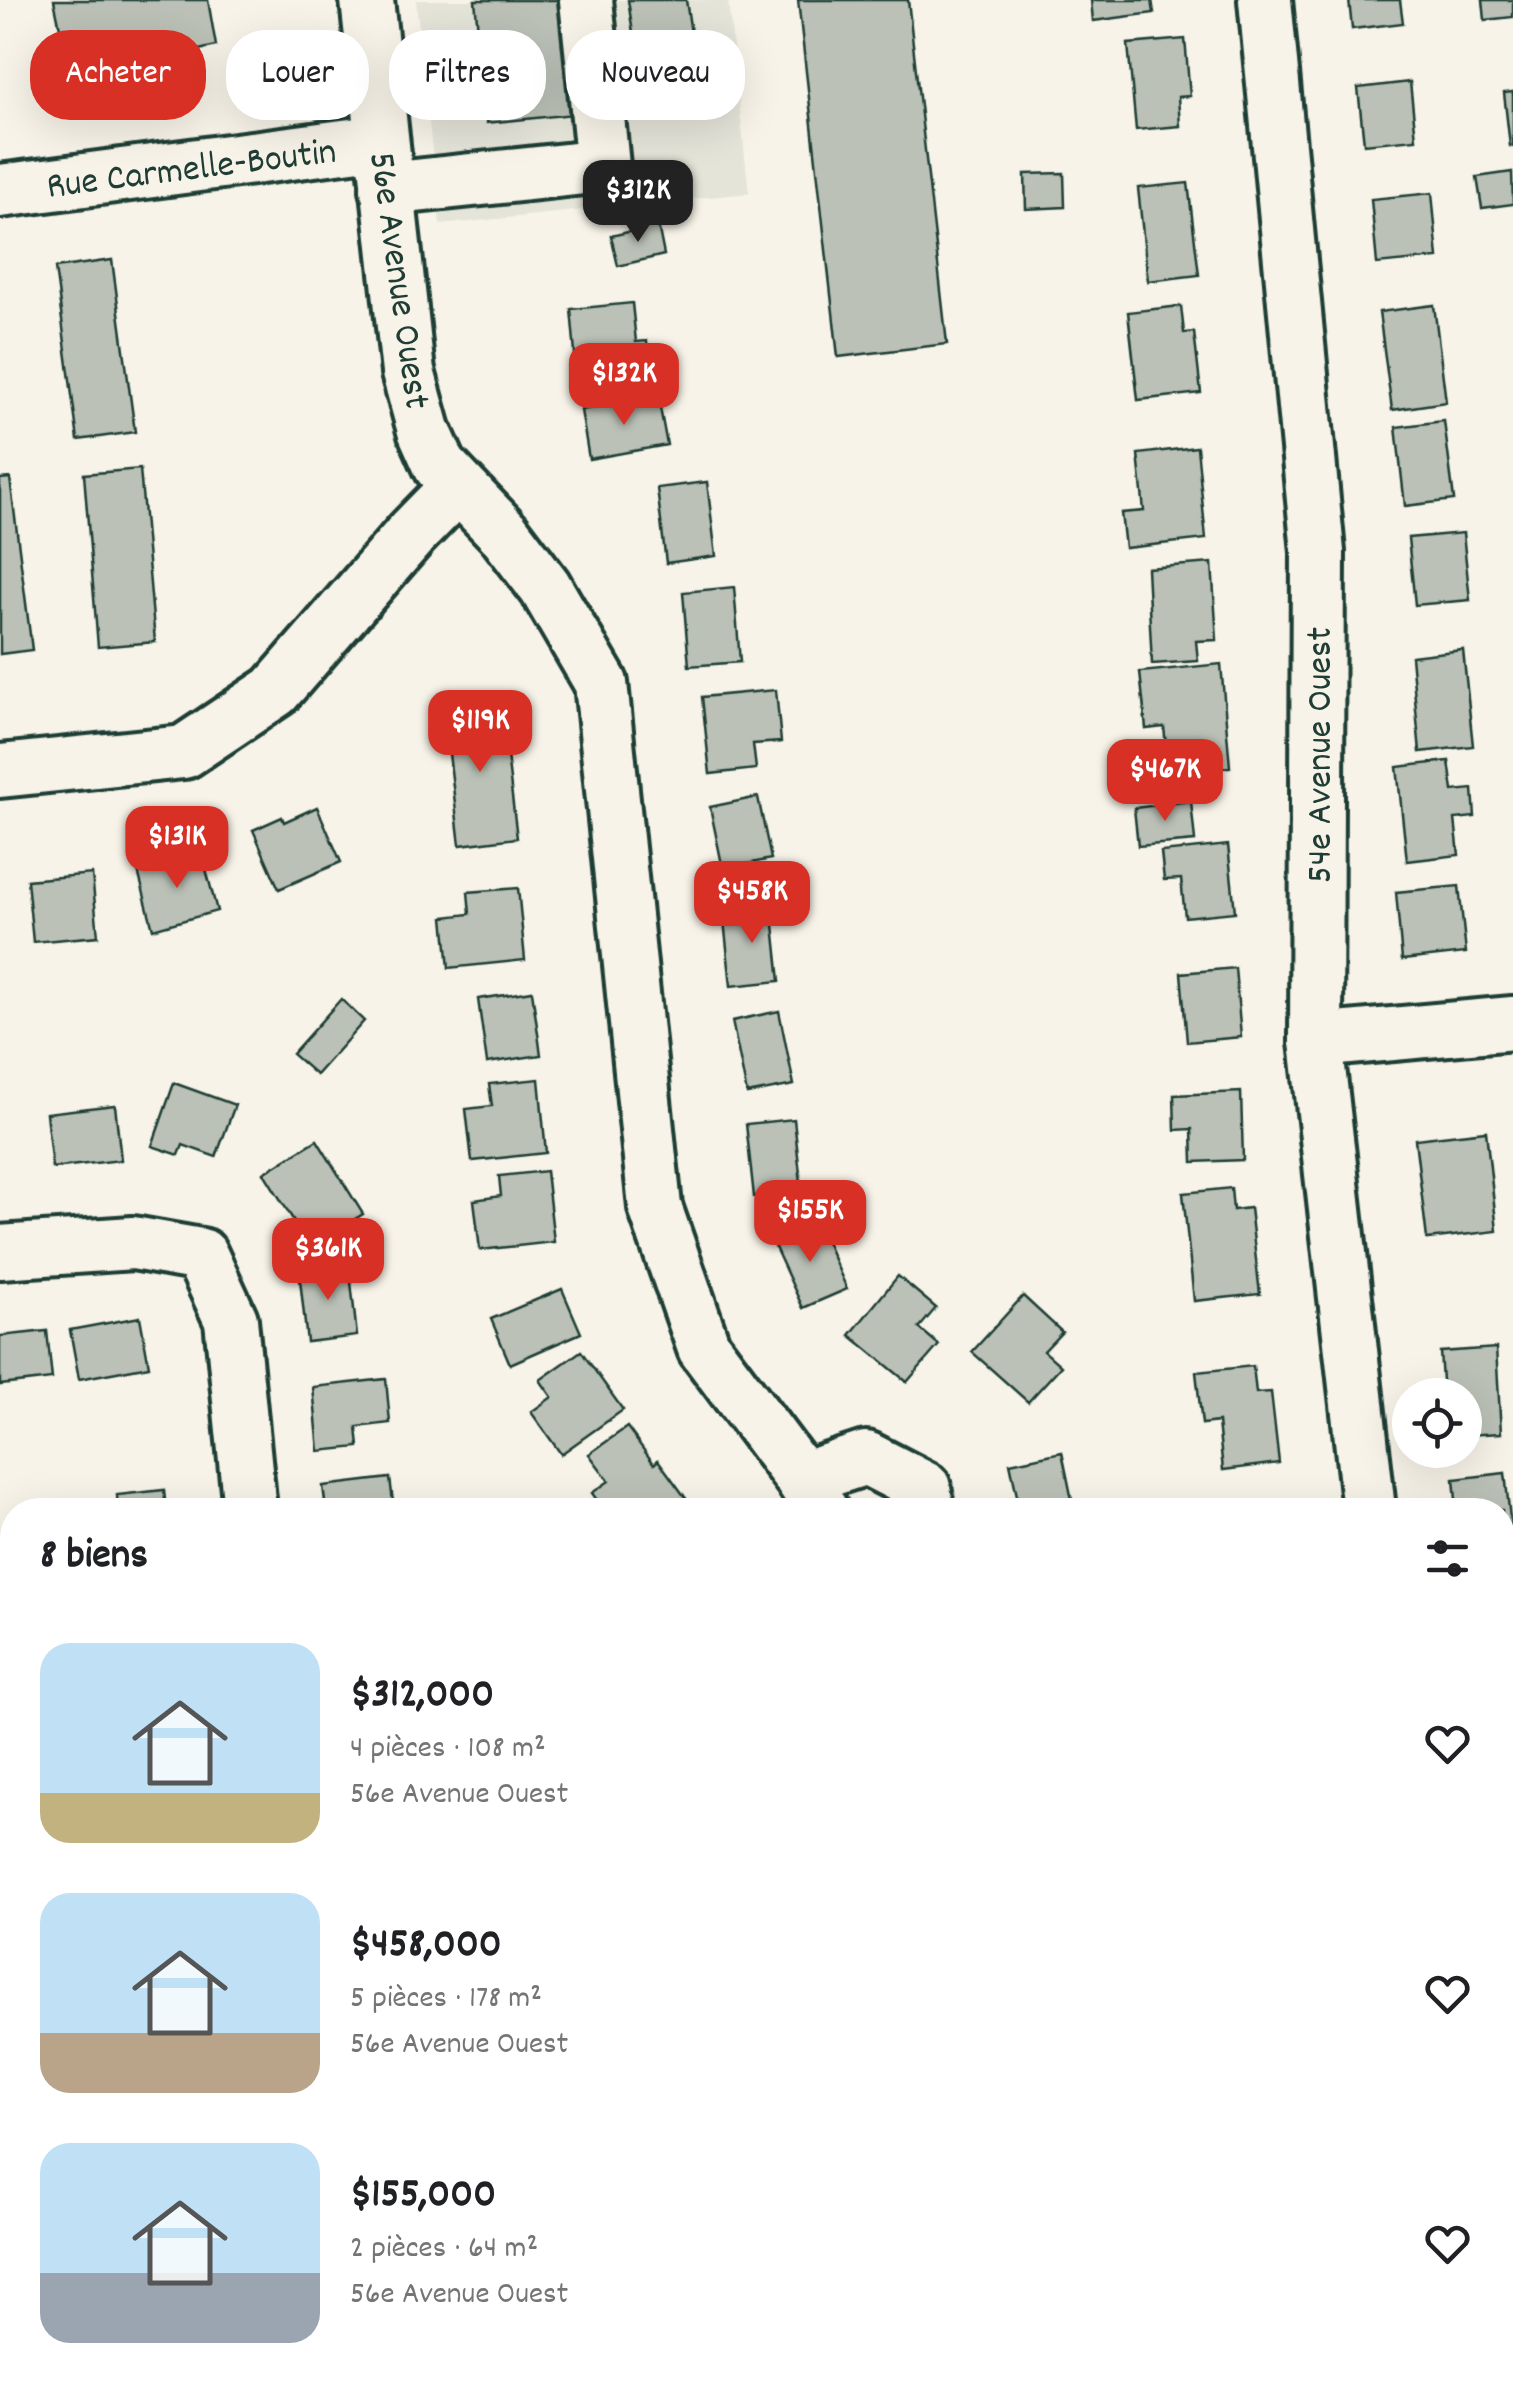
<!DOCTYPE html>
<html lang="fr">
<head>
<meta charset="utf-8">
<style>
  :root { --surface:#fff; --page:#f2f2f2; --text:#202124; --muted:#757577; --accent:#d93025 }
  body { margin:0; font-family:Dekko,sans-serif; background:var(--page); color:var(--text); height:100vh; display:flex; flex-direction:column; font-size:38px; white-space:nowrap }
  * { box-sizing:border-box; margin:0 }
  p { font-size:32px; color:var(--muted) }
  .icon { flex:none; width:55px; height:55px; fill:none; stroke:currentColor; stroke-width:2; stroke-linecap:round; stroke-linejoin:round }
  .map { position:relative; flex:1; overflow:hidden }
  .drawer { position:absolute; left:0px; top:1498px; width:1515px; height:892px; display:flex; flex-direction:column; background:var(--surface); border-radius:40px 40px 0 0; box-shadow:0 10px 40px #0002 }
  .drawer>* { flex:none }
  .banner { position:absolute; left:30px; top:30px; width:1000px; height:90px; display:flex; gap:20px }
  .fabs { position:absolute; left:1392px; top:1378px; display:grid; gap:20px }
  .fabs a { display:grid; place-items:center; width:90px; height:90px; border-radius:50%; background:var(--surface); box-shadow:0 10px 40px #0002; font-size:50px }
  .price { position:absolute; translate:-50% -85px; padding:0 22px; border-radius:20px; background:var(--accent); color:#fff; font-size:32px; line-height:65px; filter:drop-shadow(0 2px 5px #0008) }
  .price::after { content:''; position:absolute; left:50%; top:60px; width:30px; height:22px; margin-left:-15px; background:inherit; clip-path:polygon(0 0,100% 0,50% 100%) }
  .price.selected { background:#222; color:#fff }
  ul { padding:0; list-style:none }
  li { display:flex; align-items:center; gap:30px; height:250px; padding:0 40px }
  li span { display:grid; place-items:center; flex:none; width:280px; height:200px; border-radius:30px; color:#555 }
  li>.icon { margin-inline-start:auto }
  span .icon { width:120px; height:120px; fill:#fffc; stroke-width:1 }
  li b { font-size:42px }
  h2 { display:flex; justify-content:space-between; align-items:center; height:120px; padding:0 40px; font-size:42px }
  .chip { padding:0 35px; border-radius:40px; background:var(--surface); box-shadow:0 10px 40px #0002; font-size:35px; line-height:90px }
  .chip.selected { background:var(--accent); color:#fff }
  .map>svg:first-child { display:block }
  .built { fill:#e5e4d9 }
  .building { fill:#bbc1b6; stroke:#1f3d34; stroke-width:2.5 }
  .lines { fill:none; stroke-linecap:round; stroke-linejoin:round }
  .minor-casing { stroke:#1f3d34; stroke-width:60 }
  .minor { stroke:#f7f3e8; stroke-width:52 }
  .labels { text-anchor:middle; stroke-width:10; stroke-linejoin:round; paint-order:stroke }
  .street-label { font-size:38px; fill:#1f3d34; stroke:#f7f3e8 }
</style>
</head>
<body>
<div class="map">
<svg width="1513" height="2388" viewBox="0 0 1513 2388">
  <rect width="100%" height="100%" fill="#f7f3e8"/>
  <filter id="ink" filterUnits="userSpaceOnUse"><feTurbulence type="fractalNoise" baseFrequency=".01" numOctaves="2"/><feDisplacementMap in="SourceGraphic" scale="20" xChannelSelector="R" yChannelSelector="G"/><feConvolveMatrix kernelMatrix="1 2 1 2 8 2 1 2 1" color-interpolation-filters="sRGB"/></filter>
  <g filter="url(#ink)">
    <path class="built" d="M416,0H728L749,193L440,225Z"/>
    <g class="building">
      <path d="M54,0H208L216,46L71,80Z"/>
      <path d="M475,0H561L574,114L487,123Z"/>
      <path d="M628,0H686L691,33L634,40Z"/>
      <path d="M798,0H908L947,344L838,357Z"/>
      <path d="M1091,0H1152L1154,13L1093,21Z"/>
      <path d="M1349,0H1400L1403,23L1352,29Z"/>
      <path d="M1483,0H1513V17L1485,20Z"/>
      <path d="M1185,39L1190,96L1178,97L1180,126L1136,130L1128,44Z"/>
      <path d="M1410,82L1416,139L1364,144L1358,88Z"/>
      <path d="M1513,92V146H1510L1504,93Z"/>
      <path d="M1512,172L1513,204L1482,208L1477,177Z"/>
      <path d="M1064,173L1065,207L1026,209L1025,174Z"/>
      <path d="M1188,183L1199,275L1148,281L1138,188Z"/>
      <path d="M1432,193L1438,258L1377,264L1371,199Z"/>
      <path d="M658,225L664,255L618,266L611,236Z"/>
      <path d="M112,260L135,432L78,440L55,268Z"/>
      <path d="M632,303L636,342L647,341L650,369L577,376L571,309Z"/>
      <path d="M1434,305L1446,402L1392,410L1379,312Z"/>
      <path d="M1181,306L1184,333L1194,332L1201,393L1138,400L1128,312Z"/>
      <path d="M658,397L667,445L589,459L581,410Z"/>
      <path d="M1444,421L1454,500L1405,506L1396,427Z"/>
      <path d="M1197,447L1206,539L1125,548L1121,513L1144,511L1138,454Z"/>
      <path d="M140,469L155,642L98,647L84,474Z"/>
      <path d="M10,478L32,650L0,654V479Z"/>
      <path d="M707,482L716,556L666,563L657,488Z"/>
      <path d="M1463,533L1470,600L1415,605L1408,538Z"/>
      <path d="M1212,563L1217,640L1196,641L1198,661L1152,664L1147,568Z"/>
      <path d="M734,587L740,662L689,666L683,592Z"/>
      <path d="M1463,650L1473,746L1420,752L1411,656Z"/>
      <path d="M1221,664L1230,767L1169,773L1164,727L1146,729L1140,672Z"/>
      <path d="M776,690L781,742L753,744L756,769L710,774L702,697Z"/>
      <path d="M501,705L517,838L460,845L444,712Z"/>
      <path d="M1449,761L1453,791L1473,789L1475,817L1455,819L1459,855L1407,861L1397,767Z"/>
      <path d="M758,797L771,859L723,869L710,807Z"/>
      <path d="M1191,801L1195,841L1138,846L1134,808Z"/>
      <path d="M317,807L341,862L279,889L253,830L282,817L284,822Z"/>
      <path d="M1228,845L1235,912L1185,917L1181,879L1164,880L1161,852Z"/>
      <path d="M202,854L217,911L153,929L138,871Z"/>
      <path d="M92,874L98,936L33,942L27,880Z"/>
      <path d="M1459,886L1466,953L1402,960L1396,892Z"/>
      <path d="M518,888L525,960L449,968L444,917L470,914L468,892Z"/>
      <path d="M772,906L780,981L731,986L723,911Z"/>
      <path d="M1235,968L1241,1037L1187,1042L1181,973Z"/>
      <path d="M532,991L541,1055L487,1063L478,999Z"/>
      <path d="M341,999L364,1021L316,1075L292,1054Z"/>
      <path d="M779,1011L794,1085L747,1094L732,1021Z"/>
      <path d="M539,1079L546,1153L472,1161L466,1109L492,1106L489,1084Z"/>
      <path d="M174,1083L235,1105L216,1157L183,1145L179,1155L152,1146Z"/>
      <path d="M1241,1092L1243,1160L1193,1162L1192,1129L1175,1130L1174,1095Z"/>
      <path d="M115,1105L121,1160L52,1168L46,1113Z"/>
      <path d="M794,1119L802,1192L754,1197L746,1124Z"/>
      <path d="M1486,1131L1497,1231L1427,1239L1415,1139Z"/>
      <path d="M317,1140L363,1214L310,1247L264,1173Z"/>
      <path d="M546,1171L554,1242L480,1250L474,1200L501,1196L499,1176Z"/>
      <path d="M1231,1188L1233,1210L1250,1208L1260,1294L1194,1301L1183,1193Z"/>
      <path d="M817,1221L847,1289L803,1308L772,1241Z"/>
      <path d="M349,1264L357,1336L307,1342L299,1270Z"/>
      <path d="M898,1276L936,1308L919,1328L939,1345L907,1382L850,1335Z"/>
      <path d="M562,1289L581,1333L510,1364L491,1319Z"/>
      <path d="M1023,1296L1062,1332L1044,1351L1061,1366L1028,1402L972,1352Z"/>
      <path d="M140,1317L149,1366L79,1379L70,1330Z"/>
      <path d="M47,1331L52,1379L0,1385V1336Z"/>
      <path d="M1496,1348L1501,1433L1465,1435V1395H1443L1440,1352Z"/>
      <path d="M581,1351L623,1410L561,1454L531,1412L552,1397L540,1380Z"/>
      <path d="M1253,1366L1256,1393L1271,1392L1279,1463L1223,1470L1218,1422L1202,1424L1196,1372Z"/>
      <path d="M386,1379L390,1423L357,1427L359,1447L319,1451L313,1387Z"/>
      <path d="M627,1427L654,1464L658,1460L690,1504L681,1510H604L592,1493L609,1481L589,1454Z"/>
      <path d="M1062,1452L1074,1510H1020L1010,1463Z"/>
      <path d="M1505,1473L1513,1546L1502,1548V1510H1457L1454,1479Z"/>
      <path d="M390,1478L394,1510H326L323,1486Z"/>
      <path d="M164,1490L166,1510H118L117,1495Z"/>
      <path d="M1513,1572V1659L1502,1660V1573Z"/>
      <path d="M1513,1679V1769L1502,1770V1680Z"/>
      <path d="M1513,1789V1890L1502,1891V1790Z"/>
      <path d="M12,2358V2378H60V2388H0V2378H12Z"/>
      <path d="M434,2378H487L489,2388H436Z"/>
      <path d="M775,2378H828L827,2388L775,2381Z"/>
      <path d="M1117,2378H1167L1168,2388H1118Z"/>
    </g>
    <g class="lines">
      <g class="minor-casing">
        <g id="minor">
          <path d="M367,0L408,372L424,430L440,466L504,533L545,587L601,683L655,1207L704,1348L802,1479L821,1510"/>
          <path d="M1265,0L1318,552L1316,1041L1369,1510"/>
          <path d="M387,189L603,166L586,0"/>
          <path d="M0,191L382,141"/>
          <path d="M0,771L184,752L275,691L412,533L457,487"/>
          <path d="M1316,1041L1513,1023"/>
          <path d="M0,1252L133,1243L201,1255L231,1320L250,1510"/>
          <path d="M802,1479L866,1458L924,1488L928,1510"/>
          <path d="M1502,1963L1513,1962"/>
          <path d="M339,2378L340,2388"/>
          <path d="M1026,2378L1029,2388"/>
          <path d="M1470,2378L1471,2388"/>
          <path d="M154,2388L166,2378"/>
          <path d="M943,2388L947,2378"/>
        </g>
      </g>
      <use href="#minor" class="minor"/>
    </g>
  </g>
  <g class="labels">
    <g class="street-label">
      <text transform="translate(191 166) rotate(-7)" y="13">Rue Carmelle-Boutin</text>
      <text transform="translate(402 280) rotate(82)" y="13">56e Avenue Ouest</text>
      <text transform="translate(1317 755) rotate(-90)" y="13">54e Avenue Ouest</text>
    </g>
  </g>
</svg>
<div class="fabs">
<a><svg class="icon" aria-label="locate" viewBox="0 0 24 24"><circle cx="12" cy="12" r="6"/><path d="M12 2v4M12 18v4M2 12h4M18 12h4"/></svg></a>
</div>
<b class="price selected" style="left:638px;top:245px">$312K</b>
<b class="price" style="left:624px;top:428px">$132K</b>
<b class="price" style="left:480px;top:775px">$119K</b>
<b class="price" style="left:1165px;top:824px">$467K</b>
<b class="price" style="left:177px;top:891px">$131K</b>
<b class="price" style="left:752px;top:946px">$458K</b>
<b class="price" style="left:810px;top:1265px">$155K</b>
<b class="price" style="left:328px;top:1303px">$361K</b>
<div class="banner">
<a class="chip selected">Acheter</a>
<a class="chip">Louer</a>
<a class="chip">Filtres</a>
<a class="chip">Nouveau</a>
</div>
<section class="drawer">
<h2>8 biens<svg class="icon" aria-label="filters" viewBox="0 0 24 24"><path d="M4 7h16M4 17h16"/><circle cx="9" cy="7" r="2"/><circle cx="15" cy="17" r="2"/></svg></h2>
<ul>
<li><span style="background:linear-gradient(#bfe0f5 75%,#c2b280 0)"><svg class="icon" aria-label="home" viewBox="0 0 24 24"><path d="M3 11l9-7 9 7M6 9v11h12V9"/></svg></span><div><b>$312,000</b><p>4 pièces · 108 m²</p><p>56e Avenue Ouest</p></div><svg class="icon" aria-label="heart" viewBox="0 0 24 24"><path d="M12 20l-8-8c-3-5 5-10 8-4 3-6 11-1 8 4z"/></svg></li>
<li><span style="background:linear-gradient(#bfe0f5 70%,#b9a48a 0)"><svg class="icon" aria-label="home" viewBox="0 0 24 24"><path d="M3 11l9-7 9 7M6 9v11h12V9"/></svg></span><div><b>$458,000</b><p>5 pièces · 178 m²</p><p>56e Avenue Ouest</p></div><svg class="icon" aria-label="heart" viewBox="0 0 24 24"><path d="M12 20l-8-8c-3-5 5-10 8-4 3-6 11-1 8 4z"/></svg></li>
<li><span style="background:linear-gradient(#bfe0f5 65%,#9aa5b1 0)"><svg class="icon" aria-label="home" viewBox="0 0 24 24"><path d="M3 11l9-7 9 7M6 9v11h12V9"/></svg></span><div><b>$155,000</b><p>2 pièces · 64 m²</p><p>56e Avenue Ouest</p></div><svg class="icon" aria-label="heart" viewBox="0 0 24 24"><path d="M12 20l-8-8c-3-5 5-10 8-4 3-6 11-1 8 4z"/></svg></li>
</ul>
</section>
</div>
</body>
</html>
